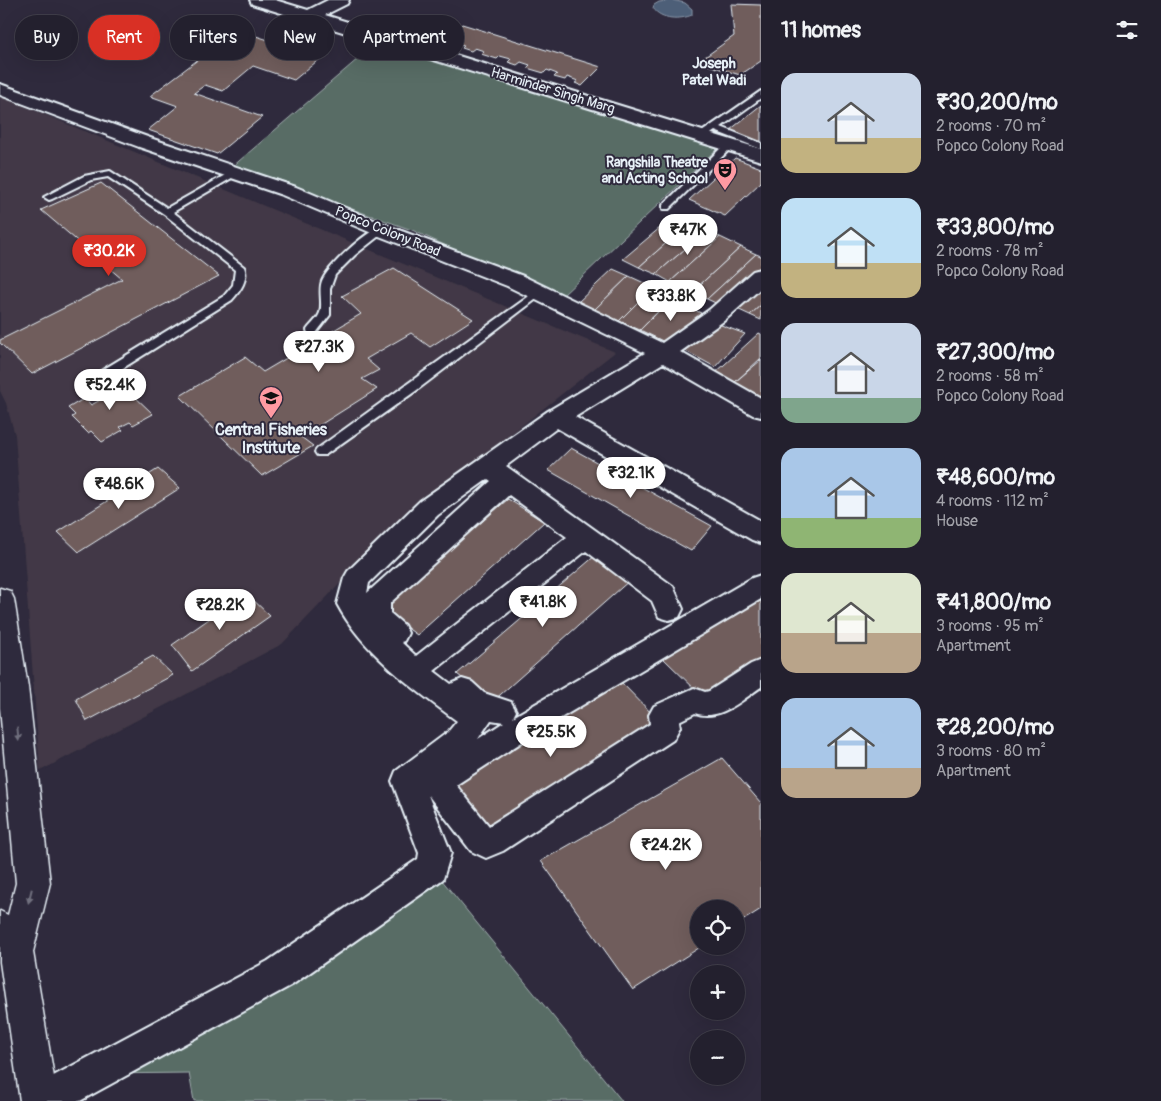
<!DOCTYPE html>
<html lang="en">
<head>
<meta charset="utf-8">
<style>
  :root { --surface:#23202e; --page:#2b2836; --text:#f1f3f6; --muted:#a3a3aa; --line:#403e4a; --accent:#d93025 }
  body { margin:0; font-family:Pangolin,sans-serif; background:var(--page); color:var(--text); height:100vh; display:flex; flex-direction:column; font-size:19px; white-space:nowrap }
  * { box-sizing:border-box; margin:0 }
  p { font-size:16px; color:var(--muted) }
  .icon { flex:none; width:28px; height:28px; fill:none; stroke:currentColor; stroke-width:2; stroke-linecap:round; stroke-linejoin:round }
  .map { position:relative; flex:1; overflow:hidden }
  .sheet { display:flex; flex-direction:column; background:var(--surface); width:400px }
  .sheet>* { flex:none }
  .banner { position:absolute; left:15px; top:15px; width:475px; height:45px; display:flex; gap:10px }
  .tools { position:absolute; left:690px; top:900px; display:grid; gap:10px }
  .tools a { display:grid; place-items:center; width:55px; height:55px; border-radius:50%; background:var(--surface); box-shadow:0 5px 20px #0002,0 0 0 1px var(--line); font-size:25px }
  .price { position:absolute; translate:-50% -42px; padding:0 11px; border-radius:18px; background:#fff; color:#222; font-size:16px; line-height:32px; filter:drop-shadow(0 1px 2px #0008) }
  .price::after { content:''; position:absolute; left:50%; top:30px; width:15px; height:11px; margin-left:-8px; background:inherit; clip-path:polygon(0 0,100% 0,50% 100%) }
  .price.current { background:var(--accent); color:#fff }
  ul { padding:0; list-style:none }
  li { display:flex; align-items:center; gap:15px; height:125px; padding:0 20px }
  li span { display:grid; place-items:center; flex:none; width:140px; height:100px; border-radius:15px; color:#555 }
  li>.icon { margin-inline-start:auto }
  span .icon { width:60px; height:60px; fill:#fffc; stroke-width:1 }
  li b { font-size:21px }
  h2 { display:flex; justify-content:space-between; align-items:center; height:60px; padding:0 20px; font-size:21px }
  .chip { padding:0 18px; border-radius:22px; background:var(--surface); box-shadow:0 5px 20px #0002,0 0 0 1px var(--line); font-size:18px; line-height:45px }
  .chip.current { background:var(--accent); color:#fff }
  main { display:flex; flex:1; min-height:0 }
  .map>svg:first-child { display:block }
  .built { fill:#423946 }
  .green { fill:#586c65; stroke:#a0aeae }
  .water { fill:#4d5f78; stroke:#8b99ab }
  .building { fill:#6f5d5c; stroke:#e8f1f8 }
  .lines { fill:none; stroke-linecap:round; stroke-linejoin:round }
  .service-casing { stroke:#e8f1f8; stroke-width:4 }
  .minor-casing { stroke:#e8f1f8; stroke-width:4 }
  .tertiary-casing { stroke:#e8f1f8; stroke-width:3 }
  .service { fill:#2f2a3d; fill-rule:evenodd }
  .minor { fill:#2f2a3d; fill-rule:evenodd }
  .tertiary { fill:#2f2a3d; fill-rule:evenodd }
  .oneway { fill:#70707e }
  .labels { text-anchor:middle; stroke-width:4; stroke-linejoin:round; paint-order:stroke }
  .far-street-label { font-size:14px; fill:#e8f1f8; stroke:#2f2a3d }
  .far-poi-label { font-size:14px; font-weight:bold; fill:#e8f1f8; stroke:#2f2a3d; text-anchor:end }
  .far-neighbourhood-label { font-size:15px; font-weight:bold; fill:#e8f1f8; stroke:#2f2a3d }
  .poi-label { font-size:16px; font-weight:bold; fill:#e8f1f8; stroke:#2f2a3d }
</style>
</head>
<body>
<main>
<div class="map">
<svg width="761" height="1101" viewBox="0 0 761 1101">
  <rect width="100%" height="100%" fill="#2f2a3d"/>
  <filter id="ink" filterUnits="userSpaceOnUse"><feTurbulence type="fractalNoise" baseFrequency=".02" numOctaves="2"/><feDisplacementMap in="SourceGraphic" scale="10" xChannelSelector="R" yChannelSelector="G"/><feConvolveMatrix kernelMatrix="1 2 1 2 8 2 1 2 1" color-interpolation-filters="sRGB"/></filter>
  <g filter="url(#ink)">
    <path class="built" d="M0,96L615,352L396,525L282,644L40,771L15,435L6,403L0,391Z"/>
    <g class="green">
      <path d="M380,40L721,145L561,297L492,267L412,230L232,167Z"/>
      <path d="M432,868L622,1101H194L189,1073L99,1074Z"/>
    </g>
    <path class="water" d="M672,0L685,3L692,9V15C680,20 661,20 653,8L654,5L659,2Z"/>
    <g class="building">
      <path d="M731,4L761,5V61L740,75L698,62L734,36Z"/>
      <path d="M462,24L601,67L582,86L575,83L578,81L567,77L565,80L554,77L557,74L547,70L544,73L527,68L530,65L521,62L517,65L508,62L511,59L500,56L497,59L481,54L484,51L475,48L471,51L462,48L464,46L444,42L455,28L458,29Z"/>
      <path d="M237,30L322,57L294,80L253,66L223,91L205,85L194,93L262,117L217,154L148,130L178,106L150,96Z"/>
      <path d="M761,105V141L759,142L730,130Z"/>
      <path d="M735,158L761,168V182L725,216L689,200Z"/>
      <path d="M101,183L219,276L32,374L0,343V340L122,279L41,210Z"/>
      <path d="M674,216L689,223L639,267L623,259Z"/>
      <path d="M689,223L706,231L656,274L639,267Z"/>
      <path d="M706,231L720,237L670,282L656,274Z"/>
      <path d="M720,237L741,247L692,292L670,282Z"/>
      <path d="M741,247L756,254L707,299L692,292Z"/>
      <path d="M756,254L761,256V269L722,306L707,299Z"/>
      <path d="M394,268L473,319L430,347L411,333L366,359L379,370L362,379L377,389L301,437L313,446L262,476L180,396L245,357L263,372L361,314L342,296Z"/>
      <path d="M613,269L629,276L594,310L578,302Z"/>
      <path d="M629,276L653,287L619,321L594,310Z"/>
      <path d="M761,284V305L750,315L735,308Z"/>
      <path d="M653,287L673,296L640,330L619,321Z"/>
      <path d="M671,299L701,313L671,345L640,330Z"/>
      <path d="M761,305V320L750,315Z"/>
      <path d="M713,322L745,334L715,367L682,349Z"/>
      <path d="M759,333L761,334V358L732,385L713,375Z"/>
      <path d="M761,360V397L735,382Z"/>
      <path d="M120,378L132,390L129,391L153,414L133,425L130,422L120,427L123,430L102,442L91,431L88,433L72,417L75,415L68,408L85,398L91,405L108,396L101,388Z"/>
      <path d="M571,448L712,526L691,551L548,470Z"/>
      <path d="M158,469L180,488L79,552L58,532Z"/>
      <path d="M508,499L544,522L417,635L381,609Z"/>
      <path d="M596,555L630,580L492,702L457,674Z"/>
      <path d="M761,592V666L708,702L661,656Z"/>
      <path d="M246,593L270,616L192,671L172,645Z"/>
      <path d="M153,656L173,675L87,721L76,699Z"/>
      <path d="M616,677L662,724L486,840L442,786Z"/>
      <path d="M722,758L761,803V909L736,925V909H699V946H702L633,990L541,861Z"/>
    </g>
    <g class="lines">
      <g class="service-casing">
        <g id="service">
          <path d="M761,91V98L721,127L761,143V149L715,131L705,138H699V134Z"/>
          <path d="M729,142L734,145L732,147L669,209H663V205L726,143Z"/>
          <path d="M234,170L237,171V175L173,212L244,267C249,279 240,291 232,300L99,383H91L89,380L91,377L224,296L233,285L235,270L164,214L108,177L91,180L52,199L49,200L44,197L84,176L110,171L167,208Z"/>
          <path d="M381,227L384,228V232L355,255L335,275L330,289V315L316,333H308L307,330C310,325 316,321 319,315C324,306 318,291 322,281C328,266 366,231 381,227Z"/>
          <path d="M539,289L543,290L544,292L543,294L417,390L325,455H317L315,452L317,449Z"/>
        </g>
      </g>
      <g class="minor-casing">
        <g id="minor">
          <path d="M250,0H275L308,10L328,0H349L347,4L325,15L761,149V161L252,4Z"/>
          <path d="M0,84L153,139L296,187L388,226L523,276L662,343L709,310L753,271L761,269V288L725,320L680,352L761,398V417L753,415L663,363L575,417L761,521V543L752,540L557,428L506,466L673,586L683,609L679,617L669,620L659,617L652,601L586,551L434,671L451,684L462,679L472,682L484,693L511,702L516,711L513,717L752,578L761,575V599L542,729L456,785L489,826L650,724L649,715L654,706L694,688L705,692L709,691L751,664L761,660V687C742,700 719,722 695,713L679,721L680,727L673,740L503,851L486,858L471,851L428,795L451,853L443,879L292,985L80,1101H26L31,1088L268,961L418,859L419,853L392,781L396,771L448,732L457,721C414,689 363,653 337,604L344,578L348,571L420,501L548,411L645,353L507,286L374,234L282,195L139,147L0,95ZM488,479L491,481L367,593L369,583L438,515ZM509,495L567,537L416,656L401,642L404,641L408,633L404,625L390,613V603ZM491,720L504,722L478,739Z"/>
        </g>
      </g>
      <g class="tertiary-casing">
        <path id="tertiary" d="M0,588L10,591L14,599L28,687L50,883L33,952L58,1101H20L0,962V911L8,915L16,883L0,708Z"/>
      </g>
      <use href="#service" class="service"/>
      <use href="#minor" class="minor"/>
      <use href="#tertiary" class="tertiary"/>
    </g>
    <defs><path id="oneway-solid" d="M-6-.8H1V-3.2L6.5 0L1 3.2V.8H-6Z" transform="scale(1.25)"/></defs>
    <g class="oneway">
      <use href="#oneway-solid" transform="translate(18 734) rotate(84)"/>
      <use href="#oneway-solid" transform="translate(30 896) rotate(104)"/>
    </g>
  </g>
  <defs>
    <g id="theatre-pin" transform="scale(1.25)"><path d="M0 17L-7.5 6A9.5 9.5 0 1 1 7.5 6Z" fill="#ff9aa2" stroke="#2f2a3d"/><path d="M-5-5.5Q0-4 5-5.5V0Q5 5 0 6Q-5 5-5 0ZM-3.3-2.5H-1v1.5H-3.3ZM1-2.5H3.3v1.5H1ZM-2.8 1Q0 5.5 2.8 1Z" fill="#111"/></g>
    <g id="university-pin" transform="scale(1.25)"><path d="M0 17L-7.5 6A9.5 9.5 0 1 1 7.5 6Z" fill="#ff9aa2" stroke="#2f2a3d"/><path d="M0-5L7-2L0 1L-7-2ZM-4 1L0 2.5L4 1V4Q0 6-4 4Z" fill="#111"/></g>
  </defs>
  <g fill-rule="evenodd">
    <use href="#theatre-pin" x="725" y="170"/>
    <use href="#university-pin" x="271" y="398"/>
  </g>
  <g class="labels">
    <g class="far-street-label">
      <text transform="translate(553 90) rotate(17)" y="5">Harminder Singh Marg</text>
      <text transform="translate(388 231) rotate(22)" y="5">Popco Colony Road</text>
    </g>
    <g class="far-poi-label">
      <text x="708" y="167">Rangshila Theatre<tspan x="708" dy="16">and Acting School</tspan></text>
    </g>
    <g class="far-neighbourhood-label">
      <text x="714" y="68">Joseph<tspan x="714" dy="17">Patel Wadi</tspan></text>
    </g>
    <g class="poi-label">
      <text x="271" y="435">Central Fisheries<tspan x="271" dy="18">Institute</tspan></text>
    </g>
  </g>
</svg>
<div class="tools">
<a><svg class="icon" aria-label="locate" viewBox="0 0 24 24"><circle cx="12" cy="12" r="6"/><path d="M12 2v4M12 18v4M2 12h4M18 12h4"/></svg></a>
<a>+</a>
<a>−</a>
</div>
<b class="price" style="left:688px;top:256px">₹47K</b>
<b class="price current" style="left:109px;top:277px">₹30.2K</b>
<b class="price" style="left:671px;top:322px">₹33.8K</b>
<b class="price" style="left:319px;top:373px">₹27.3K</b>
<b class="price" style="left:110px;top:411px">₹52.4K</b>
<b class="price" style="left:631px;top:499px">₹32.1K</b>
<b class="price" style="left:119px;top:510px">₹48.6K</b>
<b class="price" style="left:543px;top:628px">₹41.8K</b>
<b class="price" style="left:220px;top:631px">₹28.2K</b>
<b class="price" style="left:551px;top:758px">₹25.5K</b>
<b class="price" style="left:666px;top:871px">₹24.2K</b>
<div class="banner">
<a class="chip">Buy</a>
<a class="chip current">Rent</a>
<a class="chip">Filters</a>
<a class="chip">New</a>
<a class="chip">Apartment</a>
</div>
</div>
<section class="sheet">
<h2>11 homes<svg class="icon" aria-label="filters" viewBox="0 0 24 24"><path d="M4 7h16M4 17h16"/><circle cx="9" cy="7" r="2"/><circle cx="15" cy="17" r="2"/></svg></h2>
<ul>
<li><span style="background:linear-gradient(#c9d6e8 65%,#c2b280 0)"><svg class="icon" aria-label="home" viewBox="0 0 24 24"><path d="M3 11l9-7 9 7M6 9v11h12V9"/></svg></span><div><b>₹30,200/mo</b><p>2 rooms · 70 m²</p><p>Popco Colony Road</p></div></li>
<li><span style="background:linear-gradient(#bfe0f5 65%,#c2b280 0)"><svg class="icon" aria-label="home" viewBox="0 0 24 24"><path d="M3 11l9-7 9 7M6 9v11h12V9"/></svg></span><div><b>₹33,800/mo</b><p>2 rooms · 78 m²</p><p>Popco Colony Road</p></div></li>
<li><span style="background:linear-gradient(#c9d6e8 75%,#7fa58c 0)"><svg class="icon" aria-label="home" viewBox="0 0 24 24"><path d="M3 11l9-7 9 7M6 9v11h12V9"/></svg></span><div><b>₹27,300/mo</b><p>2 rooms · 58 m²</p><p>Popco Colony Road</p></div></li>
<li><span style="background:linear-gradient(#a9c7e8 70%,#8fb573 0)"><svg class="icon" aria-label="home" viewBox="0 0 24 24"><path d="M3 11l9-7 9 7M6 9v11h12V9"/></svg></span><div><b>₹48,600/mo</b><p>4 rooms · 112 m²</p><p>House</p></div></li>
<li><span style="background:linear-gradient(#dfe7d0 60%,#b9a48a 0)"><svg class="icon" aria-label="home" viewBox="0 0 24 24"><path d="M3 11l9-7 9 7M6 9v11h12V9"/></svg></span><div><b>₹41,800/mo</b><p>3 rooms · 95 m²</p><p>Apartment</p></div></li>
<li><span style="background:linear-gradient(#a9c7e8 70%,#b9a48a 0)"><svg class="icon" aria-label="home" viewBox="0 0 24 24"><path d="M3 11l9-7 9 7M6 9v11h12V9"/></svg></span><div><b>₹28,200/mo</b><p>3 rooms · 80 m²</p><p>Apartment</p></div></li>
</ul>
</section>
</main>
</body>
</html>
